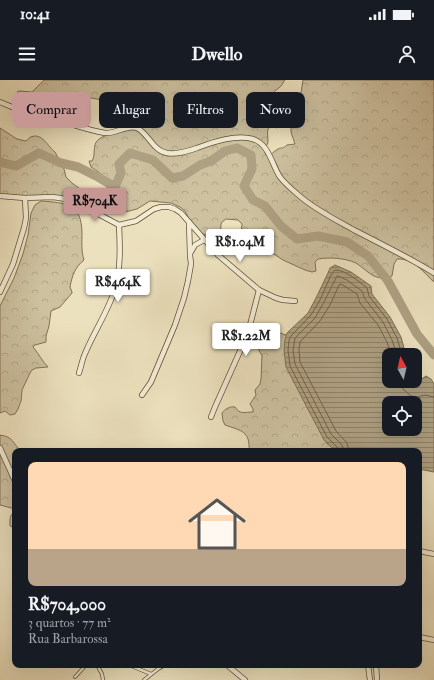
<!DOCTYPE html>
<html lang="pt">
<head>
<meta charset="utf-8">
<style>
  :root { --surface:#171b24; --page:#20242c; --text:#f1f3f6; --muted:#9ea1a6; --line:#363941; --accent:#c59692 }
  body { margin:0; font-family:"IM FELL Double Pica",serif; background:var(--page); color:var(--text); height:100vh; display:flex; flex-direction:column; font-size:15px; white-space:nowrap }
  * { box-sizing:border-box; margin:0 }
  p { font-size:13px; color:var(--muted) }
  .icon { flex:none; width:22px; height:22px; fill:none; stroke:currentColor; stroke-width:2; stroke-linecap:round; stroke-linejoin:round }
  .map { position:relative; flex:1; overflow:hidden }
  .details { position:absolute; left:12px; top:368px; width:410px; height:220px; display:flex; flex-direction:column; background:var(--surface); border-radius:8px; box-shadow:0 4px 16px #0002 }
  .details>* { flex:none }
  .top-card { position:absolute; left:12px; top:12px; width:410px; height:36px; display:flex; gap:8px }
  .needle { width:26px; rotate:352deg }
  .buttons { position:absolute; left:382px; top:268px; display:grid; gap:8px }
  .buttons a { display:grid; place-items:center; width:40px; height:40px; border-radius:8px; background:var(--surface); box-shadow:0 4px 16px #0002; font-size:20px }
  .price { position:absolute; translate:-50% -34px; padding:0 9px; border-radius:4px; background:#fff; color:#222; font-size:13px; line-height:26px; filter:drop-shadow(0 1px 2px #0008) }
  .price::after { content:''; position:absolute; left:50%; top:24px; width:12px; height:9px; margin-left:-6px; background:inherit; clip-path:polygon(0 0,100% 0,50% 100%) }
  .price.selected { background:var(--accent); color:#111 }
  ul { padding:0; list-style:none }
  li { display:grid; align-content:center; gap:8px; height:212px; padding:0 16px }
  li+li { border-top:1px solid var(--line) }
  li span { display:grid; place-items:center; height:124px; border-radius:8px; color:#555 }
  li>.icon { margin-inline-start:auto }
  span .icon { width:72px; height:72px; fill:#fffc; stroke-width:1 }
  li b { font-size:17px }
  .chip { padding:0 14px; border-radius:8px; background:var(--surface); box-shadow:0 4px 16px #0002; font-size:14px; line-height:36px }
  .chip.selected { background:var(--accent); color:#111 }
  .status { display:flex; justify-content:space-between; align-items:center; height:28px; padding:0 20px; background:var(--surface); direction:ltr }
  .status svg { height:11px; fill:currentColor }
  header { display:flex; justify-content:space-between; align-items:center; height:52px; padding:0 16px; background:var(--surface); font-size:18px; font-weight:800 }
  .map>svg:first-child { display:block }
  .forest { fill:url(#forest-crowns); stroke:#827256 }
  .water { fill:url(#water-rules); stroke:#7e6e53; fill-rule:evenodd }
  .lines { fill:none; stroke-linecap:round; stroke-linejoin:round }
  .shore { stroke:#726148; stroke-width:1 }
  .river { stroke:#aea082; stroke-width:9 }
  .service-casing { stroke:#645239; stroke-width:4 }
  .minor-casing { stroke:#645239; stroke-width:6 }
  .service { stroke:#f3ecd5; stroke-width:2.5 }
  .minor { stroke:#f3ecd5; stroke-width:4.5 }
</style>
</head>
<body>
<div class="status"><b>10:41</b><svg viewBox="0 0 49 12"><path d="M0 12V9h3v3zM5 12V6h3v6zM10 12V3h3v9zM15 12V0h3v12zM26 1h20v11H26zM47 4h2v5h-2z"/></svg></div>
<header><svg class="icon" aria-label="menu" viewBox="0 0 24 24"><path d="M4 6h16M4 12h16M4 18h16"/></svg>Dwello<svg class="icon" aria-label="person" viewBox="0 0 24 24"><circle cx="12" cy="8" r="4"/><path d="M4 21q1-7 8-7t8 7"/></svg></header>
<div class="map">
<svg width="434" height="600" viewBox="0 0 434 600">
  <defs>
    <pattern id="forest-crowns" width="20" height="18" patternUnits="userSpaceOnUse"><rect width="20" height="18" fill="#cdc1a0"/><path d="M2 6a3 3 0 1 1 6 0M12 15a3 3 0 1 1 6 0" fill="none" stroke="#b1a689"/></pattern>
    <pattern id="water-rules" width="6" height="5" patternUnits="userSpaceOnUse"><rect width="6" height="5" fill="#aea082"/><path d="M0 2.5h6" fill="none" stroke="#8e8269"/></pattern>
  </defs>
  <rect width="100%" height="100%" fill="#ece1be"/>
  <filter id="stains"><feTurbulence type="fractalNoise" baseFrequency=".005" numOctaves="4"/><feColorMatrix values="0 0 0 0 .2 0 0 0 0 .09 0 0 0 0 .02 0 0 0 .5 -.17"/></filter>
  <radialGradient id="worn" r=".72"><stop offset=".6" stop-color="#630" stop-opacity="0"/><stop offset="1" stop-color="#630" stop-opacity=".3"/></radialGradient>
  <g class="forest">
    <path d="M44,0H285C283,2 282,6 280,7C276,11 273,10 273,16L276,19C284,17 297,18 290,30C287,34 284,37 281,40C280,43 279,46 277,48L271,46L268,49C267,53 268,57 268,62C266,69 262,71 268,77C271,75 274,71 278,69C282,67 283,69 287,65L295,64L291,52V41L301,13L303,0H434V202C423,192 414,178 397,179L394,184L392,196L387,199C383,198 378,198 374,196C368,193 362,187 356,183C345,178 329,177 318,179L315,182L316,191L312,192L305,190L283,180L255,162L244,159L241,153L242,144L238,140L226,139L222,142L221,144L220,162L215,158L208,156L198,152L194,149L185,131L180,127L171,123L150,121L137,129L125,132H116L102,128L86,127L69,119L0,117V48L17,59L26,61C28,60 29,57 31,57C42,52 48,67 55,72L64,89L66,97L72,103L87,114H94L103,113L108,106C105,95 100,93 91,87L89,81H92C96,75 92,65 98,60C108,50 137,55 136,35L126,32L118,23L113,22L86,17L72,21L55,19L41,22L35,23L20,17L17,12L19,11L32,12Z"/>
    <path d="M41,121C66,123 81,123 82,152C82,162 81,171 84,180C75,187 72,196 70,207L72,212V213L60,227L51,231L49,246L46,256V262L35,265L33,267C39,274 42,281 48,287L36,288L32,290L30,293L22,310L21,321L18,329L15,334L10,335L5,331L0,333V226L14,198L23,174L28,155L31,133L35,125Z"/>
    <path d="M257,246L262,247L286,255L296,250L351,371H259L256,370L249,371C250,351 242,351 225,345L223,341L222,333C225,329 230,326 235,327C240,335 245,332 253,332V329L250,324L256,315L255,310L260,304L261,299L262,276L258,268H266L268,265L263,259L254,253L253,251L254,247Z"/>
    <path d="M0,355C14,357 12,363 21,371H15V429L0,425Z"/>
    <path d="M15,432V448L10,446C10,441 9,434 15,432Z"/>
  </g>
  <path class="water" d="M335,185L351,192L371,206L372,214L390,237L401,257L406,275H389V301H415L417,302L426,296L431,299L434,304V392L419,389V371H335L324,360L286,287L284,270L285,259L287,253L308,233L316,218L328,193L330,188ZM389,323H415V349H389Z"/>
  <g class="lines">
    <g class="shore">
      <path d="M400,301L403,309L411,316L417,317L425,315L434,317"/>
      <path d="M338,371L337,367L327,357L290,286L288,270L289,260L291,256L311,235L320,220L331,195L335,190C346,190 358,201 367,208L369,216L387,239L397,258L402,275"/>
      <path d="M343,371V367L341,364L331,354L295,284L293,270L295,258L315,238L324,222L337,196H338L347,200L362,211L365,219L383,242L392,260L397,275"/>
      <path d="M349,371L347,363L336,351L300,282L299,270L300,262L320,241L330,225L339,205L341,204L357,214L360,223L378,245L387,262L391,275"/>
    </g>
    <path class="river" d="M0,82L16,86L39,73L61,83L78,87L98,97L115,107L121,93L119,84L130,73L153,80L172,98L183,96L200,85L211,81L225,71L237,68L251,75L252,89L244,106L253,120L265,126L281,146L297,159L318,156L347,162L368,176L388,201L417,254L434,275"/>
    <g class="service-casing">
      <g id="service">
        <path d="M97,585L102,594L103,600"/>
        <path d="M129,585L151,594"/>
        <path d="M75,597L86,585"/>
        <path d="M144,600L158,589L165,585"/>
      </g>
    </g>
    <g class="minor-casing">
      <g id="minor">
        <path d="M0,22L12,27C30,32 49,38 67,43C80,47 92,51 105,53C115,54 129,44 137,48C149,54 153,71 167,73C177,75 188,71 197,68C213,62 236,54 253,59C269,64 272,85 280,97C286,105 295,112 302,118C318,131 336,140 354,150C381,164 408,177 434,193"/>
        <path d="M0,116L25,118L52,117L60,118L74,121L119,145L136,141L154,129L161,127H169L175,129L181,133L218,175L259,210L276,218L283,220L295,221"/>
        <path d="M191,172L195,165L204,160"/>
        <path d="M0,212L13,184L24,148L26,138L25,118"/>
        <path d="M79,293C81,287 82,281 84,276C93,253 108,232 115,209C121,188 120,166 119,145"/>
        <path d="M142,315L151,302L175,245L184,218L188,201L191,184L190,175L189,142"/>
        <path d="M211,337L215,327L245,260L250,245L259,210"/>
        <path d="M0,368L15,401"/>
        <path d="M419,471L434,474"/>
        <path d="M419,557L434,560"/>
        <path d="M227,585L245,600"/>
        <path d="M368,585L370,600"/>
        <path d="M376,585L377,600"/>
      </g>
    </g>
    <use href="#service" class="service"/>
    <use href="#minor" class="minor"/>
  </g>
  <rect width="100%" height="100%" filter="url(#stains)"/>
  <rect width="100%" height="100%" fill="url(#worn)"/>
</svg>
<div class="buttons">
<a><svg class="needle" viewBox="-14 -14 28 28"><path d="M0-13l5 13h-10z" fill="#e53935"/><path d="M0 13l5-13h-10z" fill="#9ea1a6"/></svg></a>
<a><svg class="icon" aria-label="locate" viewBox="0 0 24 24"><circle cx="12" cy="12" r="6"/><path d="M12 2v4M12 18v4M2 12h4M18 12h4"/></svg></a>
</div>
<b class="price selected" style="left:95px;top:142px">R$704K</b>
<b class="price" style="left:240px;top:183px">R$1.04M</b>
<b class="price" style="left:118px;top:223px">R$464K</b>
<b class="price" style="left:246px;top:277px">R$1.22M</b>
<div class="top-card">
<a class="chip selected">Comprar</a>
<a class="chip">Alugar</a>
<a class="chip">Filtros</a>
<a class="chip">Novo</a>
</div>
<section class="details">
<ul>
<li><span style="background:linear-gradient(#ffd9b3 70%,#b9a48a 0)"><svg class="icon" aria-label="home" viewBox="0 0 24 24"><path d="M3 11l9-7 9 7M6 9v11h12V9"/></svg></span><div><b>R$704,000</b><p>3 quartos · 77 m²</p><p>Rua Barbarossa</p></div></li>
</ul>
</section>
</div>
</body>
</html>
